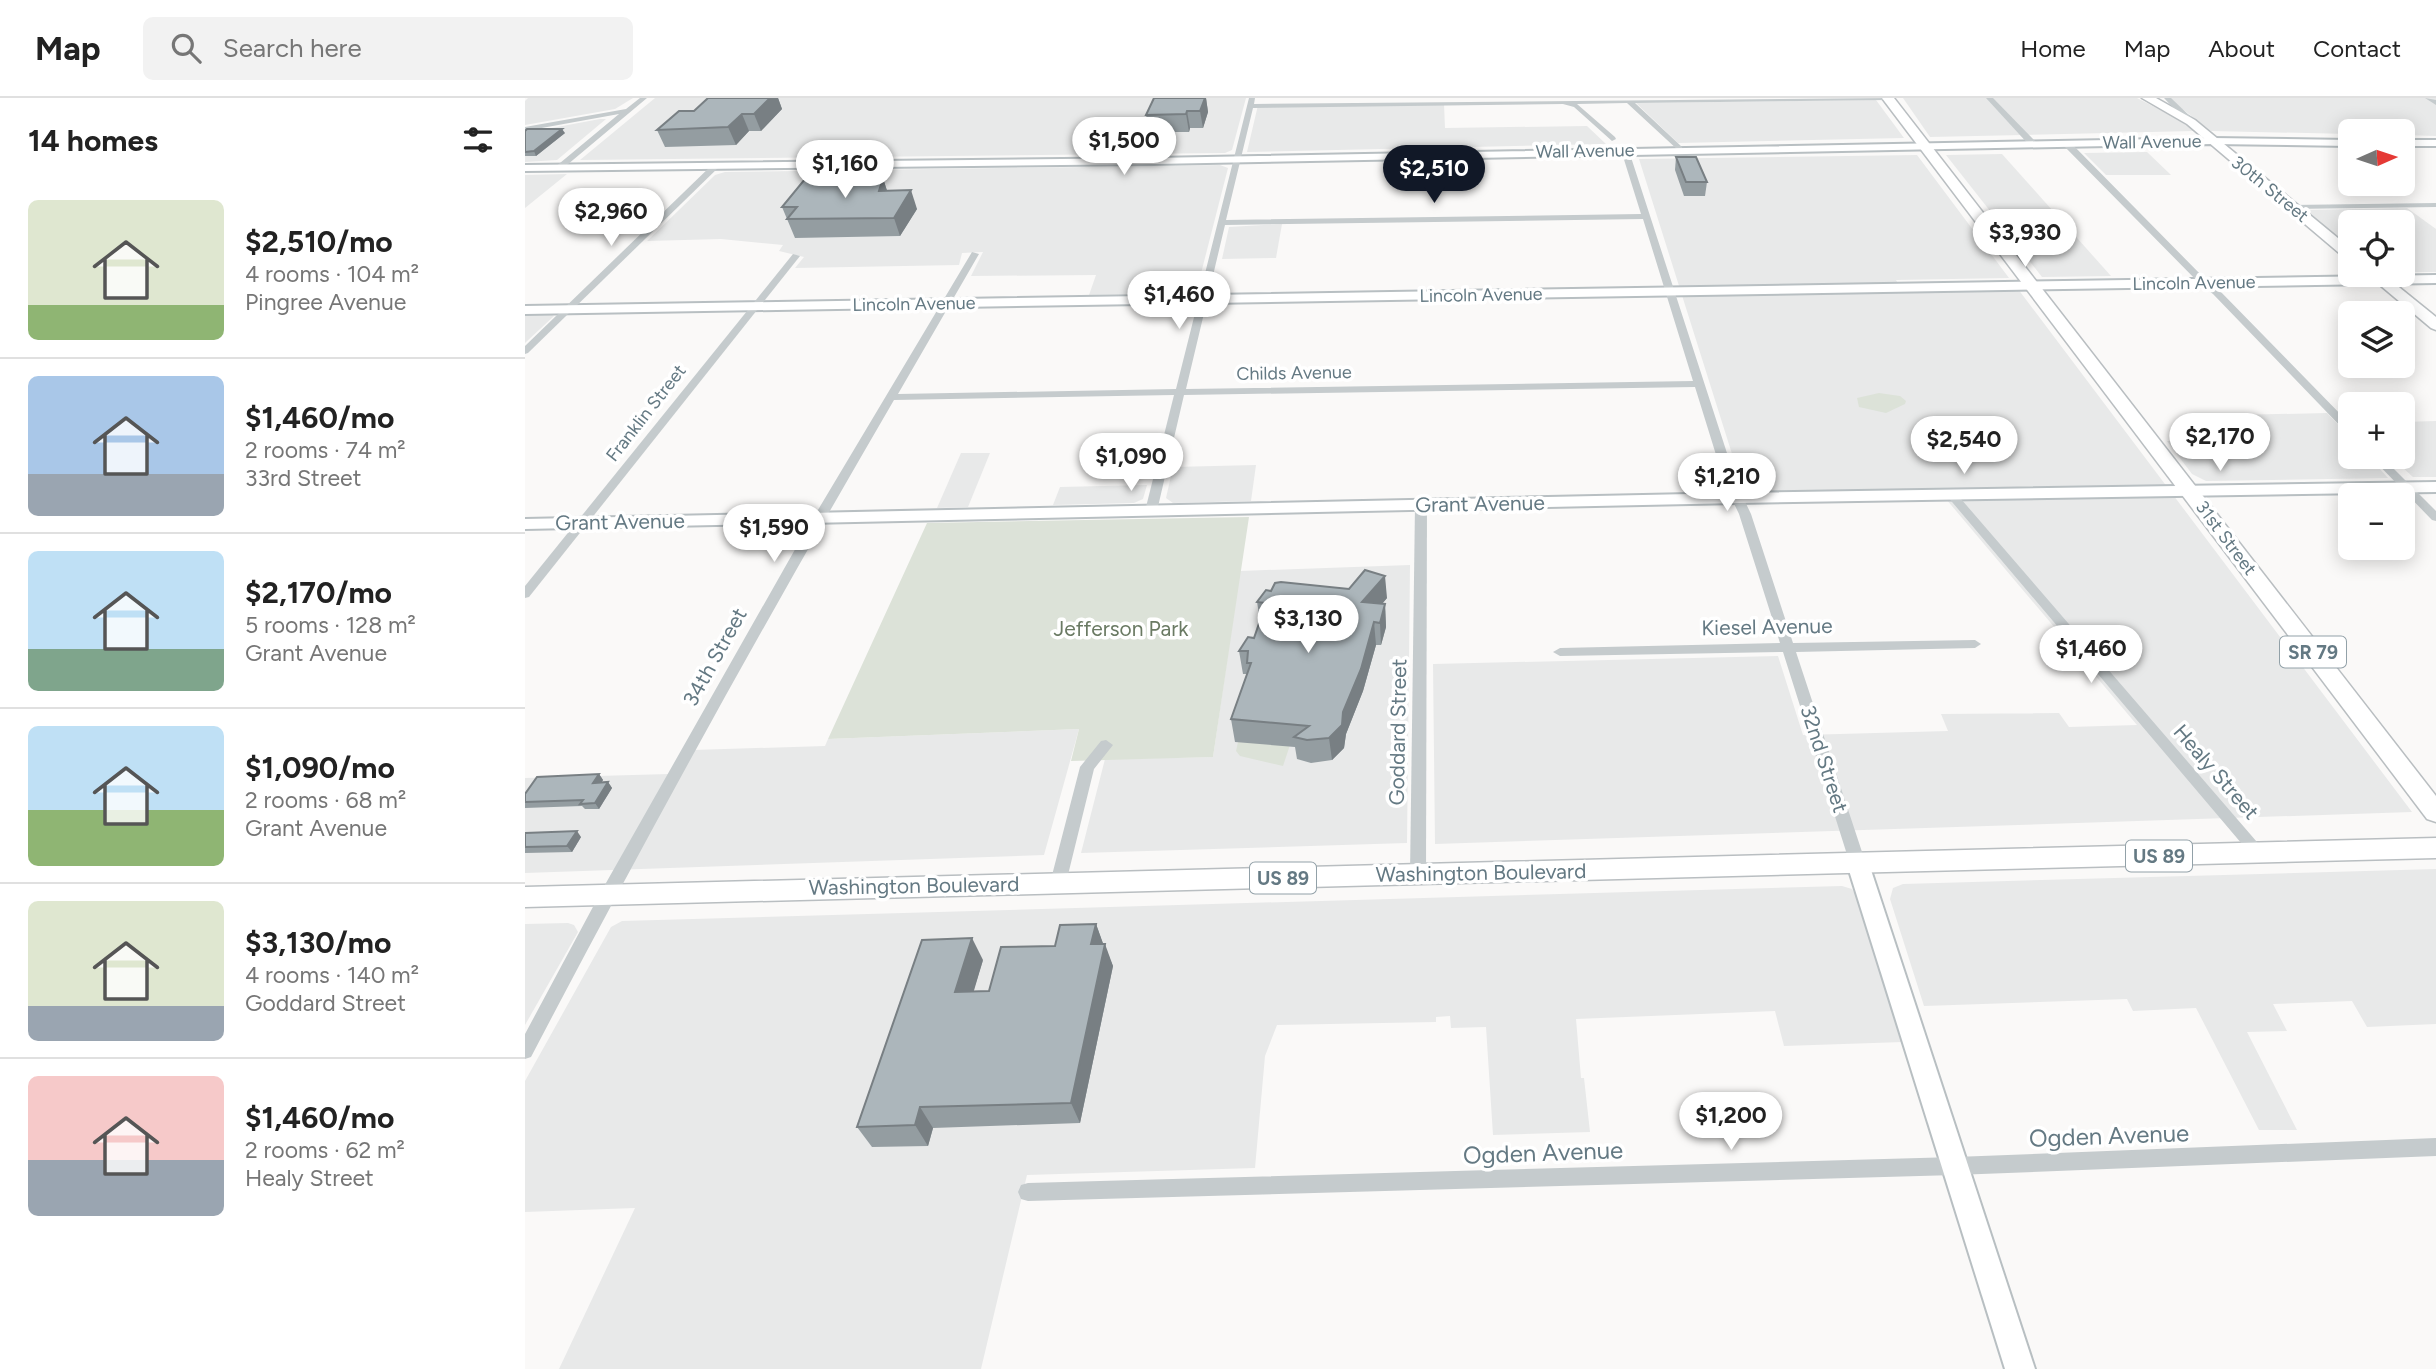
<!DOCTYPE html>
<html lang="en">
<head>
<meta charset="utf-8">
<style>
  :root { --surface:#fff; --page:#f2f2f2; --text:#222; --muted:#767676; --line:#e0e0e0; --accent:#111827 }
  body { margin:0; font-family:Figtree,sans-serif; background:var(--page); color:var(--text); height:100vh; display:flex; flex-direction:column; font-size:26px; white-space:nowrap }
  * { box-sizing:border-box; margin:0 }
  p { font-size:23px; color:var(--muted) }
  .icon { flex:none; width:38px; height:38px; fill:none; stroke:currentColor; stroke-width:2; stroke-linecap:round; stroke-linejoin:round }
  .map { position:relative; flex:1; overflow:hidden }
  .drawer { display:flex; flex-direction:column; background:var(--surface); width:525px }
  .drawer>* { flex:none }
  .needle { width:46px; rotate:87deg }
  .buttons { position:absolute; left:1813px; top:21px; display:grid; gap:14px }
  .buttons a { display:grid; place-items:center; width:77px; height:77px; border-radius:10px; background:var(--surface); box-shadow:0 4px 18px #0003; font-size:35px }
  .price { position:absolute; translate:-50% -60px; padding:0 16px; border-radius:24px; background:#fff; color:#222; font-size:23px; line-height:46px; filter:drop-shadow(0 2px 4px #0008) }
  .price::after { content:''; position:absolute; left:50%; top:42px; width:21px; height:16px; margin-left:-10px; background:inherit; clip-path:polygon(0 0,100% 0,50% 100%) }
  .price.on { background:var(--accent); color:#fff }
  ul { padding:0; list-style:none }
  li { display:flex; align-items:center; gap:21px; height:175px; padding:0 28px }
  li+li { border-top:2px solid var(--line) }
  li span { display:grid; place-items:center; flex:none; width:196px; height:140px; border-radius:10px; color:#555 }
  li>.icon { margin-inline-start:auto }
  span .icon { width:84px; height:84px; fill:#fffc; stroke-width:1 }
  li b { font-size:30px }
  h2 { display:flex; justify-content:space-between; align-items:center; height:84px; padding:0 28px; font-size:30px }
  header { display:flex; align-items:center; gap:42px; box-sizing:border-box; height:98px; padding:0 35px; background:var(--surface); border-bottom:2px solid var(--line) }
  header strong { font-size:33px }
  nav { display:flex; gap:38px; margin-inline-start:auto; font-size:24px }
  .search { width:490px; height:63px; background:var(--page); display:flex; align-items:center; gap:18px; box-sizing:border-box; padding:0 24px; border-radius:10px; color:var(--muted); font-size:26px }
  main { display:flex; flex:1; min-height:0 }
  .map>svg:first-child { display:block }
  .built { fill:#e8e9e9 }
  .green { fill:#dce2d8 }
  .lines { fill:none; stroke-linecap:round; stroke-linejoin:round }
  .secondary-casing { stroke:#b8bfc2; stroke-width:4 }
  .primary-casing { stroke:#b9bec1; stroke-width:3 }
  .street { fill:#c5cbcd; fill-rule:evenodd }
  .secondary { fill:#fff; fill-rule:evenodd }
  .primary { fill:#fff; fill-rule:evenodd }
  .wall { fill:#949da1 }
  .shaded-wall { fill:#787f83 }
  .building { fill:#acb6bb; stroke:#787f83; stroke-width:2 }
  .labels { text-anchor:middle; stroke-width:7; stroke-linejoin:round; paint-order:stroke }
  .far-street-label { font-size:18px; fill:#647983; stroke:#fff }
  .shield { fill:#fff; stroke:#92a1a8; stroke-width:2 }
  .shield-label { font-size:19px; font-weight:bold; fill:#647983 }
  .street-label { font-size:21px; fill:#647983; stroke:#fff }
  .park-label { font-size:21px; fill:#6a7a63; stroke:#fff }
  .near-street-label { font-size:24px; fill:#647983; stroke:#fff }
</style>
</head>
<body>
<header>
<strong>Map</strong>
<div class="search"><svg class="icon" aria-label="search" viewBox="0 0 24 24"><circle cx="10" cy="10" r="6"/><path d="M15 15l6 6"/></svg>Search here</div>
<nav><a>Home</a><a>Map</a><a>About</a><a>Contact</a></nav>
</header>
<main>
<section class="drawer">
<h2>14 homes<svg class="icon" aria-label="filters" viewBox="0 0 24 24"><path d="M4 7h16M4 17h16"/><circle cx="9" cy="7" r="2"/><circle cx="15" cy="17" r="2"/></svg></h2>
<ul>
<li><span style="background:linear-gradient(#dfe7d0 75%,#8fb573 0)"><svg class="icon" aria-label="home" viewBox="0 0 24 24"><path d="M3 11l9-7 9 7M6 9v11h12V9"/></svg></span><div><b>$2,510/mo</b><p>4 rooms · 104 m²</p><p>Pingree Avenue</p></div></li>
<li><span style="background:linear-gradient(#a9c7e8 70%,#9aa5b1 0)"><svg class="icon" aria-label="home" viewBox="0 0 24 24"><path d="M3 11l9-7 9 7M6 9v11h12V9"/></svg></span><div><b>$1,460/mo</b><p>2 rooms · 74 m²</p><p>33rd Street</p></div></li>
<li><span style="background:linear-gradient(#bfe0f5 70%,#7fa58c 0)"><svg class="icon" aria-label="home" viewBox="0 0 24 24"><path d="M3 11l9-7 9 7M6 9v11h12V9"/></svg></span><div><b>$2,170/mo</b><p>5 rooms · 128 m²</p><p>Grant Avenue</p></div></li>
<li><span style="background:linear-gradient(#bfe0f5 60%,#8fb573 0)"><svg class="icon" aria-label="home" viewBox="0 0 24 24"><path d="M3 11l9-7 9 7M6 9v11h12V9"/></svg></span><div><b>$1,090/mo</b><p>2 rooms · 68 m²</p><p>Grant Avenue</p></div></li>
<li><span style="background:linear-gradient(#dfe7d0 75%,#9aa5b1 0)"><svg class="icon" aria-label="home" viewBox="0 0 24 24"><path d="M3 11l9-7 9 7M6 9v11h12V9"/></svg></span><div><b>$3,130/mo</b><p>4 rooms · 140 m²</p><p>Goddard Street</p></div></li>
<li><span style="background:linear-gradient(#f6c9c9 60%,#9aa5b1 0)"><svg class="icon" aria-label="home" viewBox="0 0 24 24"><path d="M3 11l9-7 9 7M6 9v11h12V9"/></svg></span><div><b>$1,460/mo</b><p>2 rooms · 62 m²</p><p>Healy Street</p></div></li>
</ul>
</section>
<div class="map">
<svg width="1911" height="1271" viewBox="0 0 1911 1271">
  <rect width="100%" height="100%" fill="#faf9f8"/>
  <g class="built">
    <path d="M3,0H108L90,11L0,27V3Z"/>
    <path d="M130,0H721L707,52L700,55L55,62Z"/>
    <path d="M1378,0H1612L1653,21L1669,33L1405,39Z"/>
    <path d="M1643,0H1911V38L1878,37V33H1825V36L1686,33Z"/>
    <path d="M1351,2L1379,40L1153,45L1111,5Z"/>
    <path d="M919,6L920,30L1062,28L1081,46L722,54L733,7Z"/>
    <path d="M75,21H81L32,62L0,64V35Z"/>
    <path d="M1622,54L1646,77H1581L1559,55Z"/>
    <path d="M1477,56L1586,178L1517,179L1421,57Z"/>
    <path d="M1392,57L1484,180L1371,182L1377,192L1493,191L1887,714L910,746L908,566L1253,558L1278,637L1423,633L1416,616L1534,615L1544,629L1612,627L1421,401L1472,398L1468,391L1219,394L1114,61Z"/>
    <path d="M695,67L703,70L672,191L665,195L564,197L571,177L446,178L458,154L437,155L434,167L270,170L279,159L254,153L258,147L196,141L122,143L190,77L200,74Z"/>
    <path d="M42,76L0,110V77Z"/>
    <path d="M1882,110L1911,131V174H1878V124H1825V151L1777,112Z"/>
    <path d="M757,126L751,160L697,161L704,129Z"/>
    <path d="M0,216H25L29,218L0,245Z"/>
    <path d="M1802,315L1825,339V359H1844L1863,380L1681,383L1667,376L1642,343L1692,342L1680,326L1715,325L1709,317Z"/>
    <path d="M1911,323V379H1888L1866,359H1878V324Z"/>
    <path d="M436,355H465L443,409L412,410Z"/>
    <path d="M731,367L726,403L648,405L641,400L648,369Z"/>
    <path d="M622,387L618,401L609,405L528,407L535,389Z"/>
    <path d="M885,467L882,745L556,755L580,661L688,659L715,473Z"/>
    <path d="M554,631L519,757L0,775V680L144,676L168,652L300,648L303,641Z"/>
    <path d="M1911,771V926L1842,929L1827,903L1748,906L1762,933L1722,934L1772,1032H1734L1671,910L1608,913L1602,901L1399,908L1365,801L1368,790L1378,786Z"/>
    <path d="M1317,788L1327,791L1332,799L1378,944L1259,948L1250,913L1051,921L1056,980H1059L1065,1034L968,1037L961,929L926,930L925,918L911,919V924L752,927L740,958L730,1070L502,1077L456,1271H34L110,1110L0,1114V983L86,829L97,823Z"/>
    <path d="M43,825L49,827L53,834L0,927V826Z"/>
  </g>
  <g class="green">
    <path d="M1354,295L1375,298L1381,303L1380,306L1361,315L1334,309L1332,300Z"/>
    <path d="M724,419L688,659L546,663L554,631L303,641L402,425Z"/>
    <path d="M713,644L765,647L758,668L715,658L711,653Z"/>
  </g>
  <g class="lines">
    <g class="secondary-casing">
      <g id="secondary">
        <path d="M1687,40L1825,42V48L1687,46L629,66L0,73V67L629,60Z"/>
        <rect x="1878" y="42" width="33" height="6"/>
        <path d="M1911,177V185L0,216V208Z"/>
        <path d="M1911,384V394L1213,405L0,431V421L1213,395Z"/>
        <path d="M1333,758L1341,760L1344,766L1510,1271H1480L1322,766L1325,760Z"/>
      </g>
    </g>
    <g class="primary-casing">
      <g id="primary">
        <path d="M1357,0H1369L1911,698V724L1902,721Z"/>
        <path d="M1617,0H1631L1670,22L1825,150V161L1820,160L1662,26Z"/>
        <path d="M1843,177H1859L1911,219V232L1906,230Z"/>
        <path d="M1911,740V760L0,809V789Z"/>
      </g>
    </g>
    <g class="street">
      <path d="M115,0H122L36,72L29,70L94,16L0,33V29L101,11Z"/>
      <path d="M724,0H730L729,6L1366,0L1363,2L1110,5L1157,49V53H1154L1102,5L1052,6L1090,39L1091,41L1087,43L1049,9L1038,6L728,10L701,122L1116,116L1096,52L1103,50L1213,389L1226,416L1268,545L1450,542L1456,546L1450,550L1271,554L1341,766L1338,770L1333,772L1328,770L1325,766L1258,554L1035,558L1028,554L1035,550L1255,545L1214,416L1201,389L1170,289L659,297L632,413L626,416L620,413L649,297L369,302C243,518 122,737 6,959L0,961V936L77,792L281,432L447,154L454,156L373,296L651,291ZM1118,121L1168,283L661,291L700,127Z"/>
      <path d="M1461,0H1468L1511,44V48H1505Z"/>
      <path d="M1639,0H1646L1669,22V26H1663Z"/>
      <path d="M1900,0L1911,2V7Z"/>
      <path d="M1538,43H1544L1682,183L1694,192L1825,326V335L1821,334L1688,196L1676,187L1538,47Z"/>
      <path d="M189,65L196,67L3,255L0,256V248Z"/>
      <path d="M1911,105V109L1767,111L1763,109L1767,107Z"/>
      <path d="M268,156L275,158L4,499L0,500V488Z"/>
      <path d="M1846,359H1857L1911,413V423L1907,422Z"/>
      <path d="M1426,393L1430,394L1738,751L1741,755L1738,759H1728L1422,398L1420,396Z"/>
      <path d="M896,404L902,407L901,777L899,781L893,783L887,781L885,777L890,407Z"/>
      <path d="M581,642L588,647L569,671L541,785L539,789L533,791L527,789L525,785L555,669L576,643Z"/>
      <path d="M1911,1040V1058L1430,1077L503,1103L496,1101L493,1094L496,1087L503,1085L1430,1059Z"/>
    </g>
    <use href="#secondary" class="secondary"/>
    <use href="#primary" class="primary"/>
  </g>
  <g class="wall">
    <path d="M183,0H253L257,11L236,33H224L211,47L140,49L132,32L169,13Z"/>
    <path d="M629,0H681L683,14L678,30H665L664,34H625L621,17Z"/>
    <path d="M0,33L40,35L11,58H0Z"/>
    <path d="M1151,59L1182,84L1180,98H1159L1150,72Z"/>
    <path d="M358,80L362,93L392,111L375,138L270,140L257,109L320,83Z"/>
    <path d="M746,493L862,500L857,506H860L861,529L856,547H851L838,593L821,636L819,650L807,662L786,665L772,661L770,649L710,644L706,621L722,576H718L714,553L729,540L735,522L732,504Z"/>
    <path d="M74,676L78,682L76,685L83,684L87,690L74,711H60L57,708L0,710V696Z"/>
    <path d="M0,735L56,739L47,754L0,755Z"/>
    <path d="M571,826L578,846L588,868L555,1025L408,1030L403,1048L347,1049L332,1029L458,862L448,894L464,893L530,848Z"/>
  </g>
  <g class="shaded-wall">
    <path d="M245,0H253L257,11L236,33L229,16Z"/>
    <path d="M680,0H681L683,14L678,30L675,13Z"/>
    <path d="M662,13L665,30L664,34L661,16Z"/>
    <path d="M217,16L224,33L211,47L203,29Z"/>
    <path d="M37,31L40,35L11,58L9,53Z"/>
    <path d="M358,80L364,99L354,93Z"/>
    <path d="M386,92L392,111L375,138L369,120Z"/>
    <path d="M860,478L862,500L839,527L837,504Z"/>
    <path d="M860,506L861,529L856,547L855,525Z"/>
    <path d="M849,524L851,547L838,593L821,636L819,650L807,662L804,640L818,614Z"/>
    <path d="M74,676L78,682L72,691L68,685Z"/>
    <path d="M83,684L87,690L74,711L70,705Z"/>
    <path d="M52,733L56,739L47,754L42,748Z"/>
    <path d="M571,826L579,848L566,846Z"/>
    <path d="M447,840L458,862L442,916L430,894Z"/>
    <path d="M580,846L588,868L555,1025L546,1005Z"/>
    <path d="M395,1009L408,1030L403,1048L390,1027Z"/>
  </g>
  <g class="building">
    <path d="M183,0H245L229,16H217L203,29L132,32L154,13H169Z"/>
    <path d="M629,0H680L675,13H662L661,16L621,17Z"/>
    <path d="M2,31H37L9,53L0,54V33Z"/>
    <path d="M1151,59H1171L1182,84H1161Z"/>
    <path d="M358,80L354,93L386,92L369,120L262,121L272,109H257L280,81L320,83Z"/>
    <path d="M840,472L860,478L837,504L860,506L855,525L849,524L836,571L818,614L817,627L804,640L782,642L769,639L784,628L706,621L726,565H722L723,553H714L723,539L729,540L741,505L732,504L741,492L746,493L750,485L756,484L824,491Z"/>
    <path d="M74,676L68,685L83,684L70,705L55,706L58,702L0,704V696L12,679Z"/>
    <path d="M52,733L42,748L0,749V735Z"/>
    <path d="M571,826L566,846H580L546,1005L395,1009L390,1027L332,1029L397,842L447,840L430,894L464,893L476,849L530,848L535,827Z"/>
  </g>
  <g class="labels">
    <g class="far-street-label">
      <text transform="translate(1627 44) rotate(-1)" y="6">Wall Avenue</text>
      <text transform="translate(1060 53) rotate(-1)" y="6">Wall Avenue</text>
      <text transform="translate(1745 91) rotate(39)" y="6">30th Street</text>
      <text transform="translate(1669 185) rotate(-1)" y="6">Lincoln Avenue</text>
      <text transform="translate(956 197) rotate(-1)" y="6">Lincoln Avenue</text>
      <text transform="translate(389 206) rotate(-1)" y="6">Lincoln Avenue</text>
      <text transform="translate(769 275) rotate(-1)" y="6">Childs Avenue</text>
      <text transform="translate(121 315) rotate(-52)" y="6">Franklin Street</text>
      <text transform="translate(1701 440) rotate(53)" y="6">31st Street</text>
    </g>
    <g class="shield">
      <rect x="1755" y="538.5" width="66" height="31" rx="5"/>
      <rect x="1601" y="742.5" width="66" height="31" rx="5"/>
      <rect x="725" y="764.5" width="66" height="31" rx="5"/>
    </g>
    <g class="shield-label">
      <text x="1788" y="561">SR 79</text>
      <text x="1634" y="765">US 89</text>
      <text x="758" y="787">US 89</text>
    </g>
    <g class="street-label">
      <text transform="translate(955 406) rotate(-1)" y="7">Grant Avenue</text>
      <text transform="translate(95 424) rotate(-1)" y="7">Grant Avenue</text>
      <text transform="translate(1242 529) rotate(-1)" y="7">Kiesel Avenue</text>
      <text transform="translate(190 559) rotate(-61)" y="7">34th Street</text>
      <text transform="translate(873 634) rotate(-89)" y="7">Goddard Street</text>
      <text transform="translate(1299 661) rotate(72)" y="7">32nd Street</text>
      <text transform="translate(1691 674) rotate(49)" y="7">Healy Street</text>
      <text transform="translate(956 775) rotate(-1)" y="7">Washington Boulevard</text>
      <text transform="translate(389 788) rotate(-1)" y="7">Washington Boulevard</text>
    </g>
    <g class="park-label">
      <text x="596" y="538">Jefferson Park</text>
    </g>
    <g class="near-street-label">
      <text transform="translate(1584 1038) rotate(-2)" y="8">Ogden Avenue</text>
      <text transform="translate(1018 1055) rotate(-2)" y="8">Ogden Avenue</text>
    </g>
  </g>
</svg>
<div class="buttons">
<a><svg class="needle" viewBox="-14 -14 28 28"><path d="M0-13l5 13h-10z" fill="#e53935"/><path d="M0 13l5-13h-10z" fill="#767676"/></svg></a>
<a><svg class="icon" aria-label="locate" viewBox="0 0 24 24"><circle cx="12" cy="12" r="6"/><path d="M12 2v4M12 18v4M2 12h4M18 12h4"/></svg></a>
<a><svg class="icon" aria-label="layers" viewBox="0 0 24 24"><path d="M12 4l9 5-9 5-9-5zM3 14l9 5 9-5"/></svg></a>
<a>+</a>
<a>−</a>
</div>
<b class="price" style="left:599px;top:79px">$1,500</b>
<b class="price" style="left:320px;top:102px">$1,160</b>
<b class="price on" style="left:909px;top:107px">$2,510</b>
<b class="price" style="left:86px;top:150px">$2,960</b>
<b class="price" style="left:1500px;top:171px">$3,930</b>
<b class="price" style="left:654px;top:233px">$1,460</b>
<b class="price" style="left:1695px;top:375px">$2,170</b>
<b class="price" style="left:1439px;top:378px">$2,540</b>
<b class="price" style="left:606px;top:395px">$1,090</b>
<b class="price" style="left:1202px;top:415px">$1,210</b>
<b class="price" style="left:249px;top:466px">$1,590</b>
<b class="price" style="left:783px;top:557px">$3,130</b>
<b class="price" style="left:1566px;top:587px">$1,460</b>
<b class="price" style="left:1206px;top:1054px">$1,200</b>
</div>
</main>
</body>
</html>
